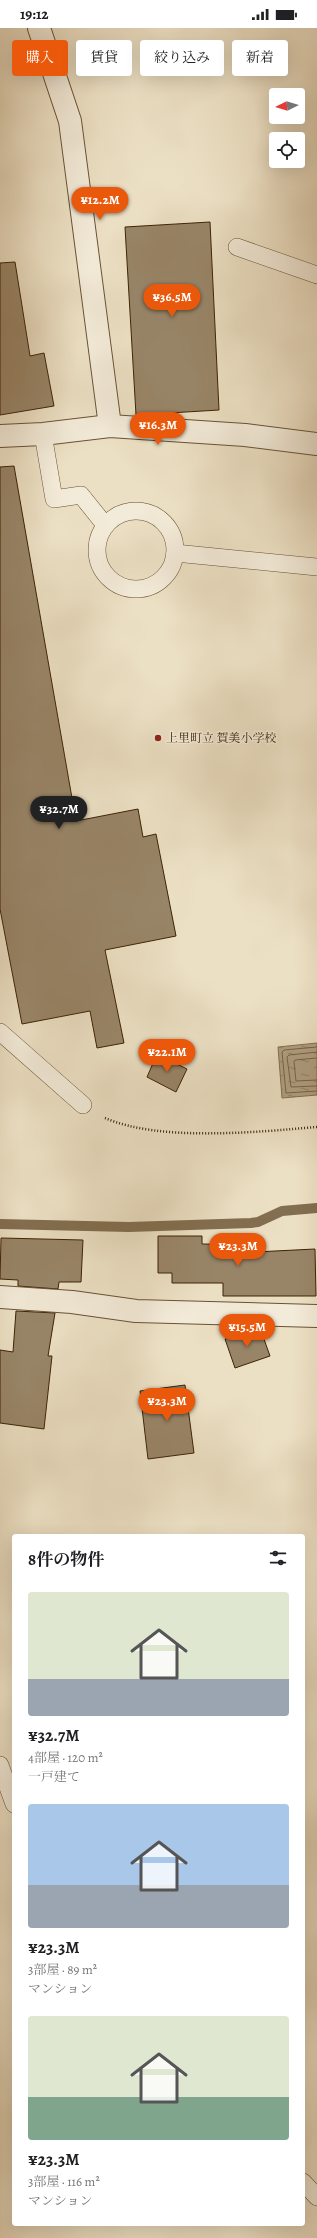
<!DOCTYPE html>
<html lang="ja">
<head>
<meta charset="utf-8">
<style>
  :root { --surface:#fff; --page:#f2f2f2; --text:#202124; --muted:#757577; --accent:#ea580c }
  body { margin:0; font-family:Alegreya,"Noto Serif JP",serif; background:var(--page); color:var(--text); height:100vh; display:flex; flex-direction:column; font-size:15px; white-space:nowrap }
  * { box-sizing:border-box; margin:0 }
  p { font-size:13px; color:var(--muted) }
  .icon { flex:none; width:22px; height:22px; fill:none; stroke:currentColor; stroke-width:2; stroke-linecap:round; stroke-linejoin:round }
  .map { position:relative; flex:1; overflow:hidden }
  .details { position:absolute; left:12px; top:1506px; width:293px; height:692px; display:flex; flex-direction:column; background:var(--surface); border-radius:4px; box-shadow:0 4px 16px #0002 }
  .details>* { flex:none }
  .hud { position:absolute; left:12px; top:12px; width:293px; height:36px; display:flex; gap:8px }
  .needle { width:26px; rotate:265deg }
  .buttons { position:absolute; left:269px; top:60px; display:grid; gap:8px }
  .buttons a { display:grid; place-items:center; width:36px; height:36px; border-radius:4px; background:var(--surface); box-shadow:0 4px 16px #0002; font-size:20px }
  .price { position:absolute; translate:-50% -34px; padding:0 9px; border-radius:14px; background:var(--accent); color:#fff; font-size:13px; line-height:26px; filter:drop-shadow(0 1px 2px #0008) }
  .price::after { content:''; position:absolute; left:50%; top:24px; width:12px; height:9px; margin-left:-6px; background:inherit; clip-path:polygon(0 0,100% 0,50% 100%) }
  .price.current { background:#222; color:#fff }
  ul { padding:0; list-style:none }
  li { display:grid; align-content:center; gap:8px; height:212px; padding:0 16px }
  li span { display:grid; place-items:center; height:124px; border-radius:4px; color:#555 }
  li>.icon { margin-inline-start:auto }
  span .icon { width:72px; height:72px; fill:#fffc; stroke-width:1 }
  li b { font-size:17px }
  h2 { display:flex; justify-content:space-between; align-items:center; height:48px; padding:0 16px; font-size:17px }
  .pill { padding:0 14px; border-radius:4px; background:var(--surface); box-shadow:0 4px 16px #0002; font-size:14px; line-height:36px }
  .pill.current { background:var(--accent); color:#fff }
  .status { display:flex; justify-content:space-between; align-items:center; height:28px; padding:0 20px; background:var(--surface); direction:ltr }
  .status svg { height:11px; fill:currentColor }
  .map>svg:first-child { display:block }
  .water { fill:url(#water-ripples); stroke:#826e50 }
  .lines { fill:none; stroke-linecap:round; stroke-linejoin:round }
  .shore { stroke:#766244; stroke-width:1 }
  .stream { stroke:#826e50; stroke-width:10 }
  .building { fill:#988568; stroke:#3d2304 }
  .service-casing { stroke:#695234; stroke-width:18 }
  .minor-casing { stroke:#695234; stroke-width:24 }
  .path { stroke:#3d2304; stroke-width:2.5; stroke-dasharray:1 2; stroke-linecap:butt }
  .service { stroke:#f3ebd9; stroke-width:17 }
  .minor { stroke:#f3ebd9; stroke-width:22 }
  .poi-dot { fill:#8f2418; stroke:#f3ebd9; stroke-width:1.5 }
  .labels { text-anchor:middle; stroke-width:3; stroke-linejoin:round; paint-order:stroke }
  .poi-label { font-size:12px; fill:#3d2304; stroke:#f3ebd9; text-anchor:start }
</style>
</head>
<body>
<div class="status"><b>19:12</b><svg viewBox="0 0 49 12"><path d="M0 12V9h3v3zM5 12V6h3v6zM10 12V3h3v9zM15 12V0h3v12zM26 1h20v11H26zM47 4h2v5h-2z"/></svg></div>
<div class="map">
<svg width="317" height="2210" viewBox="0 0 317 2210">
  <defs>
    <pattern id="water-ripples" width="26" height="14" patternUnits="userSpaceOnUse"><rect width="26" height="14" fill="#b0a083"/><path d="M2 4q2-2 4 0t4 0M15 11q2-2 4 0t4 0" fill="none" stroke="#908269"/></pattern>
  </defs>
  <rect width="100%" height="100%" fill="#ece0c4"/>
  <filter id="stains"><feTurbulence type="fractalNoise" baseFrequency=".005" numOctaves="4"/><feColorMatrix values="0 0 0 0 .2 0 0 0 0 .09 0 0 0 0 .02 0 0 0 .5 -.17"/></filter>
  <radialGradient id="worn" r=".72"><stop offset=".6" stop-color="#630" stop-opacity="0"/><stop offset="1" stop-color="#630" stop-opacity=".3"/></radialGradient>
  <path class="water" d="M317,1015V1067L282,1070L278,1019Z"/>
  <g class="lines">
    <g class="shore">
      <path d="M317,1019L284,1022L282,1024L286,1065L317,1063"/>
      <path d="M317,1024L289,1027L287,1029L291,1059L317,1058"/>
      <path d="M317,1030L295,1032L294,1034L296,1053L317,1052"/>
    </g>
    <path class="stream" d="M0,1196L129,1199L251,1195L258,1194L282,1183L317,1180"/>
  </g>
  <g class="building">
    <path d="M210,194L219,382L136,387L125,199Z"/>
    <path d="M15,234L30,328L44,325L54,378L0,387V235Z"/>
    <path d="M14,438L76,793L138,781L143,809L156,806L176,908L105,922L124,1015L97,1020L90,983L22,996L0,881V439Z"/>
    <path d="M157,1026L187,1041L176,1064L147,1049Z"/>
    <path d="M158,1208H202V1216L255,1217V1224L315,1221L316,1268H223V1255H172V1245H158Z"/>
    <path d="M1,1210L83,1212L81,1254H59L58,1261L18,1258V1252L0,1251Z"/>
    <path d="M16,1283L55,1285L48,1328H52L44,1401L0,1395V1322L13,1324Z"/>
    <path d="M260,1300L270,1328L235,1340L225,1311Z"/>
    <path d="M185,1357L194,1425L148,1431L140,1363Z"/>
  </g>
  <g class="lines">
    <g class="service-casing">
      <g id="service">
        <path d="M237,219L317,247"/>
        <path d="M43,406L54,471L81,467L105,497"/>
        <circle cx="136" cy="522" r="39"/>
        <path d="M175,525L317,539"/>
        <path d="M0,1004L83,1077"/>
        <path d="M0,1737L14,1776"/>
        <path d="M303,2154L317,2169"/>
      </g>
    </g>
    <g class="minor-casing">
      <g id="minor">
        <path d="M39,0L70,93L110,398"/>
        <path d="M0,408L43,406L110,398L245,407L317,416"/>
        <path d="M0,1269L72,1274L136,1283L317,1288"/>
      </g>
    </g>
    <path class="path" d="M105,1090C160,1114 257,1104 317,1099"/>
    <use href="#service" class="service"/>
    <use href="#minor" class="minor"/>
  </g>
  <circle class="poi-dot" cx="158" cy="710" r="4"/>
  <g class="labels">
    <g class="poi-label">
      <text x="166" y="714">上里町立 賀美小学校</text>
    </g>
  </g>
  <rect width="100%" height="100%" filter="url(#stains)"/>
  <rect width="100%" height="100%" fill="url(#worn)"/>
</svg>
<div class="buttons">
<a><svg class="needle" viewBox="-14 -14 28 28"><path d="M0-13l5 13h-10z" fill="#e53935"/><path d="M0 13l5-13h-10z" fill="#757577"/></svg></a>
<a><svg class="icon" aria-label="locate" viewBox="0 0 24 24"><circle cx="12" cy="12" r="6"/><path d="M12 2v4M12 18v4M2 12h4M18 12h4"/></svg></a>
</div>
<b class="price" style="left:100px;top:193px">¥12.2M</b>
<b class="price" style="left:172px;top:290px">¥36.5M</b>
<b class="price" style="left:158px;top:418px">¥16.3M</b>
<b class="price current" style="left:59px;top:802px">¥32.7M</b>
<b class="price" style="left:167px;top:1045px">¥22.1M</b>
<b class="price" style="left:238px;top:1239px">¥23.3M</b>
<b class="price" style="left:247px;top:1320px">¥15.5M</b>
<b class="price" style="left:167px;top:1394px">¥23.3M</b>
<div class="hud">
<a class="pill current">購入</a>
<a class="pill">賃貸</a>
<a class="pill">絞り込み</a>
<a class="pill">新着</a>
</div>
<section class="details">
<h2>8件の物件<svg class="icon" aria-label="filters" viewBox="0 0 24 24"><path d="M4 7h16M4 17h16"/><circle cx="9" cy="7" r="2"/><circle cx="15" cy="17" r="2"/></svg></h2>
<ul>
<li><span style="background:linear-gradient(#dfe7d0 70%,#9aa5b1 0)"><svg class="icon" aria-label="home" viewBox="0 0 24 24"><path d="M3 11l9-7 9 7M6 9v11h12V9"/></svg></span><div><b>¥32.7M</b><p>4部屋 · 120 m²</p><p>一戸建て</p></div></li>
<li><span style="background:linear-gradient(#a9c7e8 65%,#9aa5b1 0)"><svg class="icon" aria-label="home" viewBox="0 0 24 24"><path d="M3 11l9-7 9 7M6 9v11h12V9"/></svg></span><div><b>¥23.3M</b><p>3部屋 · 89 m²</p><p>マンション</p></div></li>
<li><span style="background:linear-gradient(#dfe7d0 65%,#7fa58c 0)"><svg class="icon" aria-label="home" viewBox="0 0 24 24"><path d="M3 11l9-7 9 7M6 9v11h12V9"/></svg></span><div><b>¥23.3M</b><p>3部屋 · 116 m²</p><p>マンション</p></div></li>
</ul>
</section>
</div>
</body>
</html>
